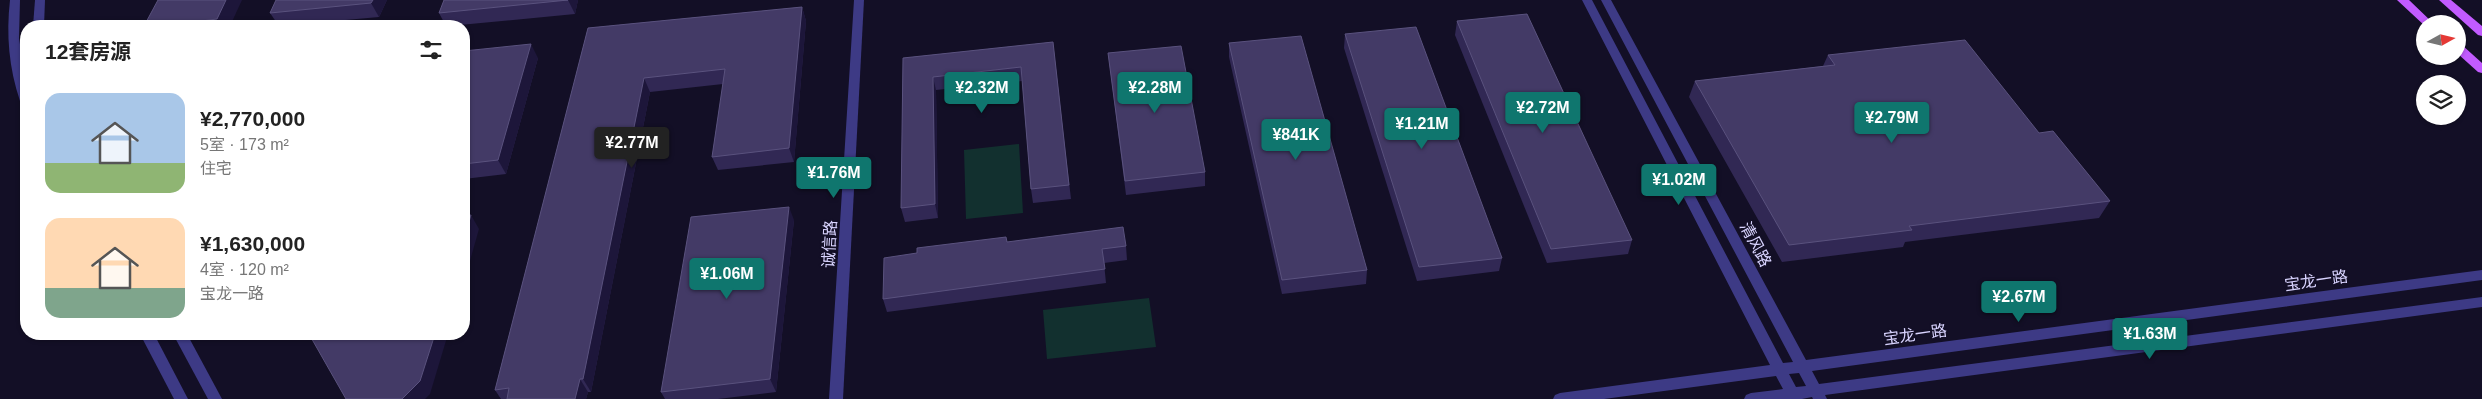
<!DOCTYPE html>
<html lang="zh">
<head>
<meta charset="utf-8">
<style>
  :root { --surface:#fff; --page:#f6f6f6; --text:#222; --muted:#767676; --accent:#0f766e }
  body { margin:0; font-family:Helvetica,"Noto Sans SC",sans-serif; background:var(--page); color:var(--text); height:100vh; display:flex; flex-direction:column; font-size:19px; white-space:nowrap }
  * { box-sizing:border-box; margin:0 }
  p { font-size:16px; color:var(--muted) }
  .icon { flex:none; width:28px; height:28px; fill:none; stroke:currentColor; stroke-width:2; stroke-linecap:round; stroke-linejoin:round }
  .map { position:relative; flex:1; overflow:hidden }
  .details { position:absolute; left:20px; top:20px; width:450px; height:320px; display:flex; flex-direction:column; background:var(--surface); border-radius:20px; box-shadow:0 1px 4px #0004 }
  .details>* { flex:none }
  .needle { width:32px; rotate:82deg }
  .tools { position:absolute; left:2416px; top:15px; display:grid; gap:10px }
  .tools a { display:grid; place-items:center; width:50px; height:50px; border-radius:50%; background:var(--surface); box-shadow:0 1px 4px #0004; font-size:25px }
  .price { position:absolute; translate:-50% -42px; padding:0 11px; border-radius:5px; background:var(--accent); color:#fff; font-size:16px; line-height:32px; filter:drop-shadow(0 1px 2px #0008) }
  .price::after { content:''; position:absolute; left:50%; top:30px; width:15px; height:11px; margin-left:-8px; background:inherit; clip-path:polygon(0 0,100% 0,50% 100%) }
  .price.on { background:#222; color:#fff }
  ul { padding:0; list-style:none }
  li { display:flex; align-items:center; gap:15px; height:125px; padding:0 25px }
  li span { display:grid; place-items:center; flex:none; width:140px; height:100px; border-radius:15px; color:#555 }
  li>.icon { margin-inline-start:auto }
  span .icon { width:60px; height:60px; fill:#fffc; stroke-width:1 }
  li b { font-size:21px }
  h2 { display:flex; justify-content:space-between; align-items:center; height:60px; padding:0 25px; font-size:21px }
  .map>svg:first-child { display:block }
  .green { fill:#12302f }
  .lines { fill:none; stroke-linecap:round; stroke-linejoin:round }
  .minor { fill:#3d3a85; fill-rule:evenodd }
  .major { fill:#c25bff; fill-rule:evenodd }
  .wall { fill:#312854 }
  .shaded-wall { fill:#1d163a }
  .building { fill:#433a66; stroke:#5a527e }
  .labels { text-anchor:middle; stroke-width:4; stroke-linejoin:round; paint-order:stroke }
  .street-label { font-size:16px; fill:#d9d4ff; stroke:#130f26 }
</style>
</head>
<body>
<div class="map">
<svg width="2482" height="399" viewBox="0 0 2482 399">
  <rect width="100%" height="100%" fill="#130f26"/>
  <g class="green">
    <path d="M1019,144L1023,213L966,219L964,150Z"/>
    <path d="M1149,298L1156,347L1047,359L1043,310Z"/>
  </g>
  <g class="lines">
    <g class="minor">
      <path d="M10,0H20L19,38L26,83V105L20,101C9,68 6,35 10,0Z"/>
      <path d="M35,0H45L44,26H33Z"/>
      <path d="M854,0H864L843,399H829Z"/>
      <path d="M1582,0H1592L1783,363L1793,362L1601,0H1611L1806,360L2482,270V280L1812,371L1819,384L2482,297V307L1825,395L1827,399H1813L1812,397L1802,399H1744L1746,395L1751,393L1783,389L1776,376L1604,399H1553L1555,395L1560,393L1770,365ZM1799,373L1806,386L1796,387L1789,374Z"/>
      <path d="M140,334H154L188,399H174Z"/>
      <path d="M173,334H187L222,399H208Z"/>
    </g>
    <g class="major">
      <path d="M2397,0H2409L2434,24H2425V26Z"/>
      <path d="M2439,0H2451L2482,26V36L2478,35Z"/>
      <path d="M2458,44L2462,45L2482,63V73L2478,72L2458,54Z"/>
    </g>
  </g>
  <g class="wall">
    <path d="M387,0L379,17L279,26L270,13Z"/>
    <path d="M444,0H578L575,14L449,26H446L439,13Z"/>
    <path d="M802,7L806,21L794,162L718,170L712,157L723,84L650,92L591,392H588L586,399H501L495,390L588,28Z"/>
    <path d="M1457,21L1632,240L1628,254L1547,263L1455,35Z"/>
    <path d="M1345,34L1502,258L1499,271L1417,281L1344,48Z"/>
    <path d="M1053,42L1071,199L1033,203L1031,189L1022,81L936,90L938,218L905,222L901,208L903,58Z"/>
    <path d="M1229,43L1367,270L1366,284L1282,294L1229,57Z"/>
    <path d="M464,51L538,58L506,174L464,179Z"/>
    <path d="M1108,53L1205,172V186L1126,195Z"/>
    <path d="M1828,55L2039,133L2110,201L2099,218L1905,242L1903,247L1782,262L1689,97L1695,81L1823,66Z"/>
    <path d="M794,220L776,392L718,399H665L661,392Z"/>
    <path d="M1006,237L1007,242L1126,246L1127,260L1104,263L1106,283L887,312L883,299L917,253Z"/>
  </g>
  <g class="shaded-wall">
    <path d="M226,0H242L230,26H162Z"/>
    <path d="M373,0H387L379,17L371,3Z"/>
    <path d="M568,0H578L575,14Z"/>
    <path d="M802,7L806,21L794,162L789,148Z"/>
    <path d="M531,44L538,58L506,174L498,160Z"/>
    <path d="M933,77L936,90L938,218L935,204Z"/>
    <path d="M644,78L650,92L591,392L583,379Z"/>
    <path d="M789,207L794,220L776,392L770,379Z"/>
    <path d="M471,215L479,229L464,282V239Z"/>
    <path d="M435,334H448L430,394L425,399H402Z"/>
    <path d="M580,379L588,392L586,399H575Z"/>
  </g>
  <g class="building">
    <path d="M158,0H226L217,19L162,26H144Z"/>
    <path d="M276,0H373L371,3L270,13Z"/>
    <path d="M444,0H568L439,13Z"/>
    <path d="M802,7L789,148L712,157L725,69L644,78L583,379H580L575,399H507L509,388L495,390L588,28Z"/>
    <path d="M1527,14L1632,240L1551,249L1457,21Z"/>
    <path d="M1416,27L1502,258L1419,267L1345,34Z"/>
    <path d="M1301,36L1367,270L1282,280L1229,43Z"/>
    <path d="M1965,40L2039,133L2053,131L2110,201L1909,226L1912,230L1789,245L1695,81L1835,65L1828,55Z"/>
    <path d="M1053,42L1069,185L1031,189L1021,67L933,77L935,204L901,208L903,58Z"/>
    <path d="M531,44L498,160L464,164V97L469,80L464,81V51Z"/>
    <path d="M1181,46L1205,172L1125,181L1108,53Z"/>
    <path d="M789,207L770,379L661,392L691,217Z"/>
    <path d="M471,215L464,239V216Z"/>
    <path d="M1123,227L1126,246L1102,249L1105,269L883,299L884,258L917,253V248L1006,237L1007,242Z"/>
    <path d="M309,334H435L420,381L402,399H346Z"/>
  </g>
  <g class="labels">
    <g class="street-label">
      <text transform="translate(829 244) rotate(-87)" y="6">诚信路</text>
      <text transform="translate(1756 244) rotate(62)" y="6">清风路</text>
      <text transform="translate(2316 280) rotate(-8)" y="6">宝龙一路</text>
      <text transform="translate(1915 334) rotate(-8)" y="6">宝龙一路</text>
    </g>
  </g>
</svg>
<div class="tools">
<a><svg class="needle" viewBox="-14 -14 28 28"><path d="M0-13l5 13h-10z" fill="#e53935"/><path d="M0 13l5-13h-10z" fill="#767676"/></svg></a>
<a><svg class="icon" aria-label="layers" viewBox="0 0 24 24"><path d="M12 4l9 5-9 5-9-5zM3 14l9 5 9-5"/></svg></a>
</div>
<b class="price" style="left:982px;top:114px">¥2.32M</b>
<b class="price" style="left:1155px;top:114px">¥2.28M</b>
<b class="price" style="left:1543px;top:134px">¥2.72M</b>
<b class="price" style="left:1892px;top:144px">¥2.79M</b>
<b class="price" style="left:1422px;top:150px">¥1.21M</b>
<b class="price" style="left:1296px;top:161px">¥841K</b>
<b class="price on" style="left:632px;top:169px">¥2.77M</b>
<b class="price" style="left:834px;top:199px">¥1.76M</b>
<b class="price" style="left:1679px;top:206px">¥1.02M</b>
<b class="price" style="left:727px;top:300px">¥1.06M</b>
<b class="price" style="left:2019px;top:323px">¥2.67M</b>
<b class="price" style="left:2150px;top:360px">¥1.63M</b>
<section class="details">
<h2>12套房源<svg class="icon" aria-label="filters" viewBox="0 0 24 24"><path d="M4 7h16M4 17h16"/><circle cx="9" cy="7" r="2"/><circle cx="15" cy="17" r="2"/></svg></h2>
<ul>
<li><span style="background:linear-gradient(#a9c7e8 70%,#8fb573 0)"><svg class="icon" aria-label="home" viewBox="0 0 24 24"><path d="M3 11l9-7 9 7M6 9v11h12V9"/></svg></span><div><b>¥2,770,000</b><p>5室 · 173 m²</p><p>住宅</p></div></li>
<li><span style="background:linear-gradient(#ffd9b3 70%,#7fa58c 0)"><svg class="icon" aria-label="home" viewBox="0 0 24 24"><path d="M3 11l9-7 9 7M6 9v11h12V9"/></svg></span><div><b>¥1,630,000</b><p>4室 · 120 m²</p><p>宝龙一路</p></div></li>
</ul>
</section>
</div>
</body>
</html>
